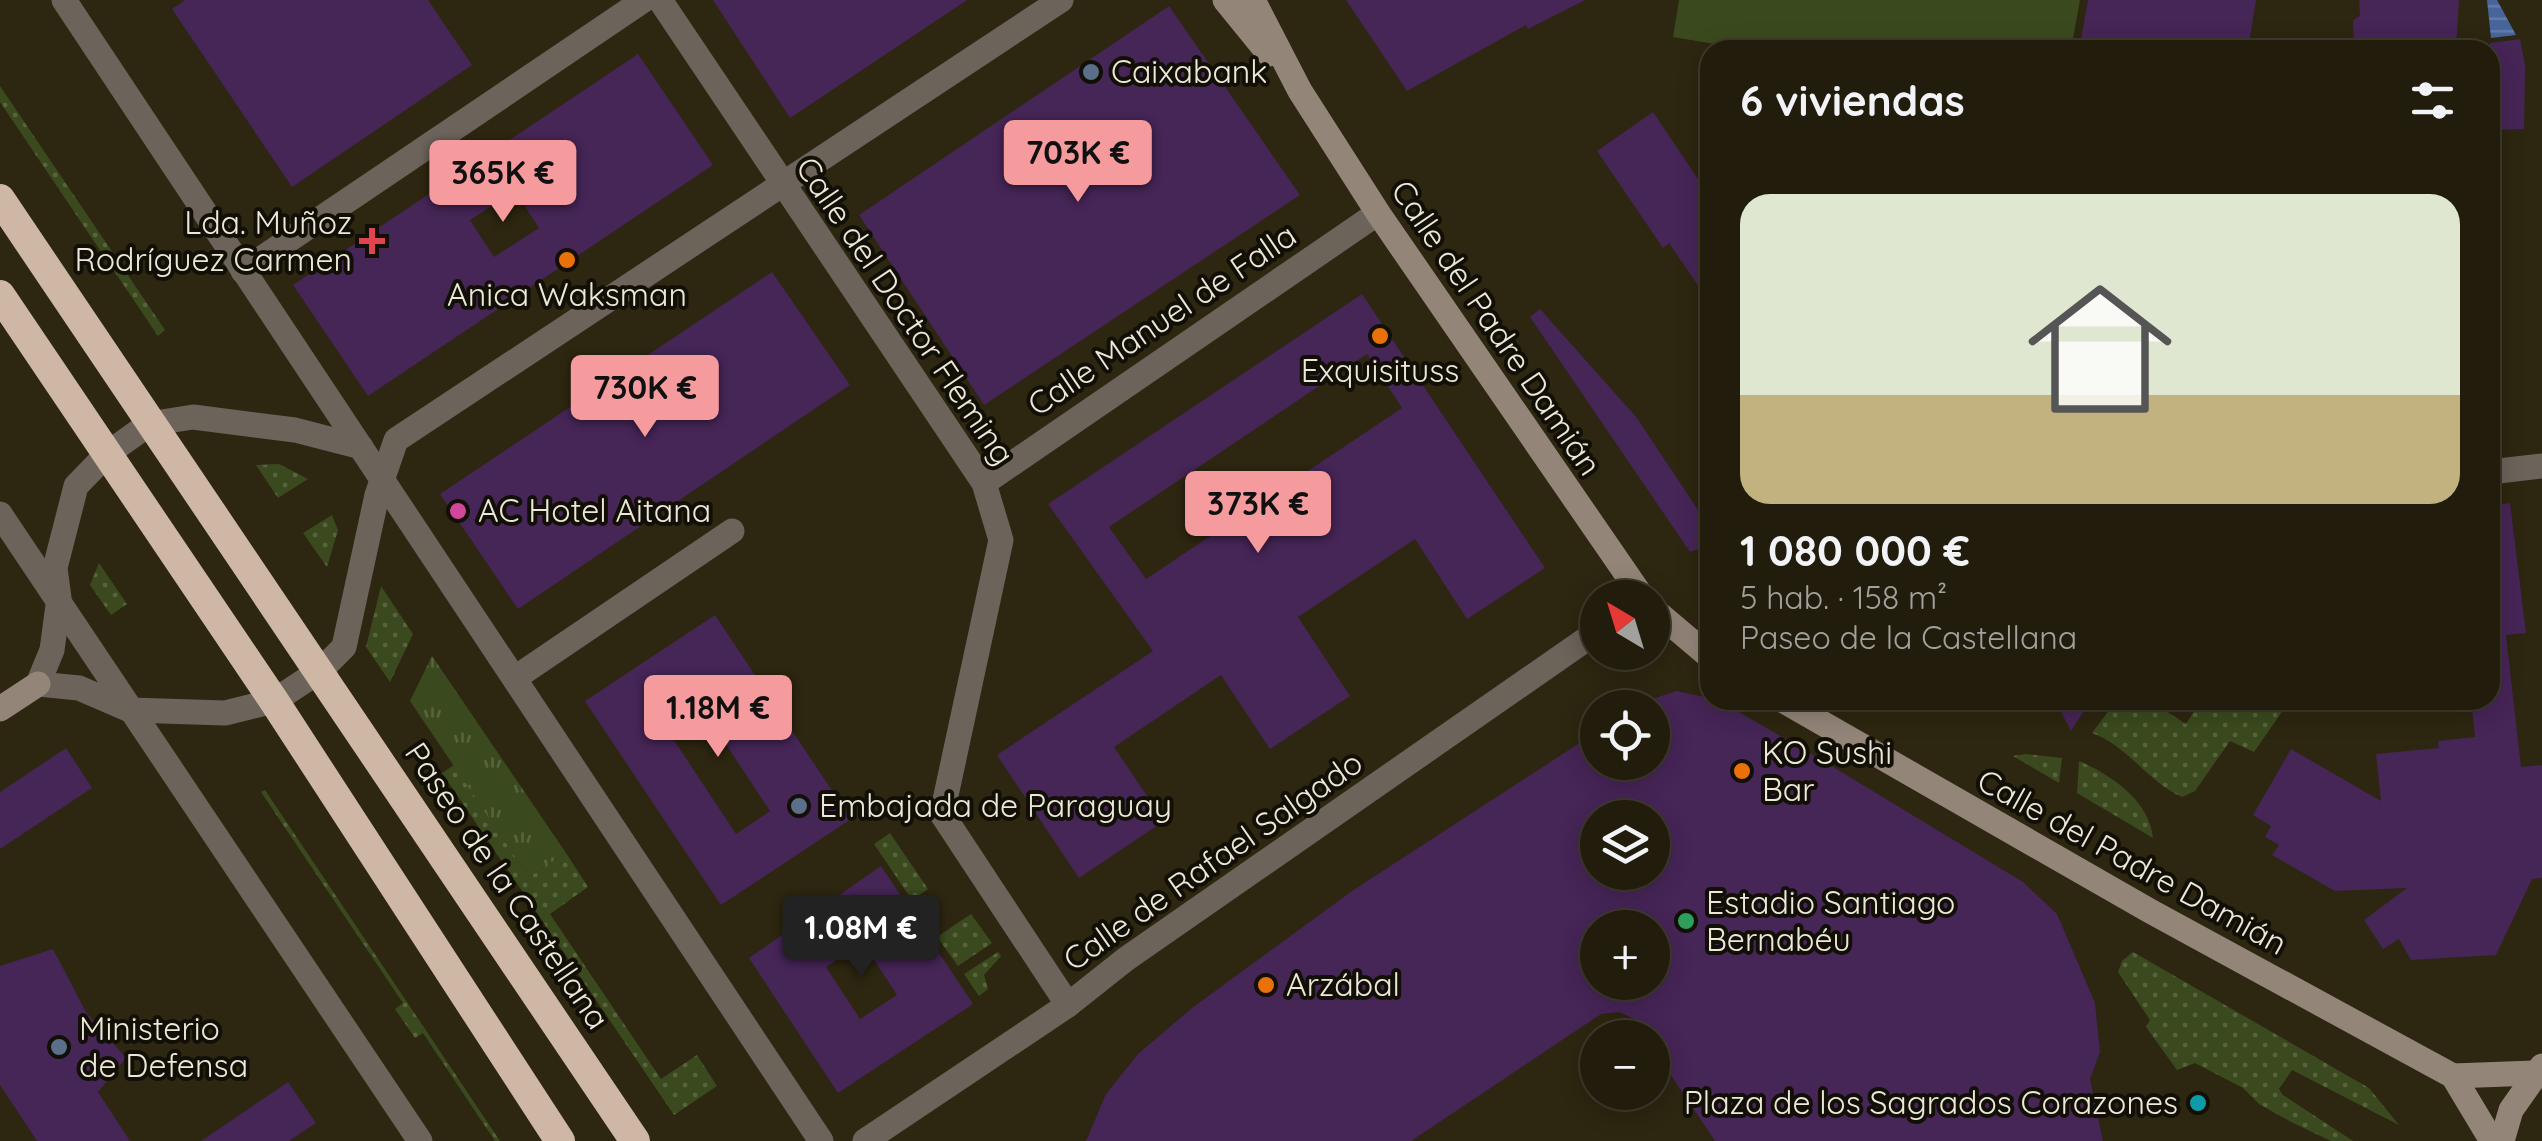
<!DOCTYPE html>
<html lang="es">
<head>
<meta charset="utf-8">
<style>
  :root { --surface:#221c0c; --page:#2a2515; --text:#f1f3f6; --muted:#a2a19d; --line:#3f3a2d; --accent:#f59b9d }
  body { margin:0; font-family:Quicksand,sans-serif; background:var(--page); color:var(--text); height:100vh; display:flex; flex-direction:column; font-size:38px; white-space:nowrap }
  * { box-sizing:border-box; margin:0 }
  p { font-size:32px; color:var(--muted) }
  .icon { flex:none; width:55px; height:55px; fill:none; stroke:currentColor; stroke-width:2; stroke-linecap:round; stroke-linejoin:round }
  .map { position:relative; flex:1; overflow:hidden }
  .details { position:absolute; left:1700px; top:40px; width:800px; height:670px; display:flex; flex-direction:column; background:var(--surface); border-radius:30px; box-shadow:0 5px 25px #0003,0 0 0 2px var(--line) }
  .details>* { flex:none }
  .needle { width:65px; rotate:322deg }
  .tools { position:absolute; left:1580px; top:580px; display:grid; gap:20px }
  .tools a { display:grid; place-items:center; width:90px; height:90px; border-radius:50%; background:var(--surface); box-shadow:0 5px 25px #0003,0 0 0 2px var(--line); font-size:50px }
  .price { position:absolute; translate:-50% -85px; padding:0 22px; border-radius:10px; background:var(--accent); color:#111; font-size:32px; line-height:65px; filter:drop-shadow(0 2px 5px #0008) }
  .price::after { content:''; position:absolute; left:50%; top:60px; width:30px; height:22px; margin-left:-15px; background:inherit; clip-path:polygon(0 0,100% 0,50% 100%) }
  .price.active { background:#222; color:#fff }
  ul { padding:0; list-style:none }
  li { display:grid; align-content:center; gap:20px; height:530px; padding:0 40px }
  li+li { border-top:2px solid var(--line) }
  li span { display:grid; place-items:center; height:310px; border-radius:30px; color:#555 }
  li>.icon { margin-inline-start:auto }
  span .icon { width:180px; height:180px; fill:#fffc; stroke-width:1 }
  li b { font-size:42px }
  h2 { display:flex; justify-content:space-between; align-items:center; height:120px; padding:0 40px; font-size:42px }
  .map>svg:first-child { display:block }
  .grass { fill:url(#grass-dots) }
  .park { fill:url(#park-tufts) }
  .pitch { fill:#3b4a1e }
  .water { fill:url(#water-rules) }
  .building { fill:#462557; fill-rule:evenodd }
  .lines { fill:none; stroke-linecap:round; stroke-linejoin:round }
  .street { stroke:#6c635b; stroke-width:25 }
  .secondary { stroke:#948579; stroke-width:25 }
  .highway { stroke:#ceb7a4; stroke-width:30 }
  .service-dot { fill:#5c6f8a; stroke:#120f06; stroke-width:4 }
  .health-dot { fill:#e0444e; stroke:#120f06; stroke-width:4 }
  .food-dot { fill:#e8710a; stroke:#120f06; stroke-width:4 }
  .hotel-dot { fill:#d1479c; stroke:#120f06; stroke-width:4 }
  .leisure-dot { fill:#2e9e5b; stroke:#120f06; stroke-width:4 }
  .culture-dot { fill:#0f9aa8; stroke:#120f06; stroke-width:4 }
  .labels { text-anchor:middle; stroke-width:8; stroke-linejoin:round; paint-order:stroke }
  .poi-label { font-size:32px; fill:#ece7da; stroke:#120f06; text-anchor:start }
  .street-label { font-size:32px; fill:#ece7da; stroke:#120f06 }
</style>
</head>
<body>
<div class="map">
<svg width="2542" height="1141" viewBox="0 0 2542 1141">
  <defs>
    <pattern id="grass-dots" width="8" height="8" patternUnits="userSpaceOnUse" patternTransform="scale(2.5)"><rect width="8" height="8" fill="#3b4a1e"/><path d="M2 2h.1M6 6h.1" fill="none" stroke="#58643e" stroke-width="1.8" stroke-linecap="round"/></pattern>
    <pattern id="park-tufts" width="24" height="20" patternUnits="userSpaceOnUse" patternTransform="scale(2.5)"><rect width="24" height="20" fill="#3b4a1e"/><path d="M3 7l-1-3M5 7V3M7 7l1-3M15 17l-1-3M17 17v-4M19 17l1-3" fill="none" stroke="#58643e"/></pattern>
    <pattern id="water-rules" width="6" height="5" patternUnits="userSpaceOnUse" patternTransform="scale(2.5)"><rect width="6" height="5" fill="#47659a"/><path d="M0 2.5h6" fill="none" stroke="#627ba8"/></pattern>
  </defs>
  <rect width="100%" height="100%" fill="#2d2610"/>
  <g class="grass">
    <path d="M0,86L165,330L158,336L0,102Z"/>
    <path d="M279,464L308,479L278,498L256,465Z"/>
    <path d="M332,515L338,530L327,567L303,533Z"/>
    <path d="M99,563L127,604L111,615L90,585Z"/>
    <path d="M381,586L413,634L390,682L366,647Z"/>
    <path d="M2110,700H2149L2186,724L2201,700H2290L2254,752L2230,741L2195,791L2182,797C2148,782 2128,746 2092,733L2113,705Z"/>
    <path d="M2026,754L2062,758L2059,783L2013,756Z"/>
    <path d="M2079,761C2111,775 2149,800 2153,838L2077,793Z"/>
    <path d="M454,765L529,877L566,853L588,887L550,914L661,1079L697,1055L717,1086L674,1115L442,773Z"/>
    <path d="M265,790L500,1141H495L423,1033L415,1038L395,1009L403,1003L261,792Z"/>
    <path d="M890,833L928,889L912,900L874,844Z"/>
    <path d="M971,914L992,943L958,966L937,937Z"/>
    <path d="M998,952L1001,956L984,975L988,989L979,996L964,974Z"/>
    <path d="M2133,952L2369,1088L2399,1125L2292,1070L2279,1089L2283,1095L2353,1141H2331L2293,1123L2259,1104L2243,1088L2195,1063L2177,1070L2146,1027L2150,1020L2118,972L2122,961Z"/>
  </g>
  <path class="park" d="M432,656L566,853L529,877L410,701Z"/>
  <path class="pitch" d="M1679,0H2080L2071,50H1750L1673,37Z"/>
  <path class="water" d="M2487,0H2497L2516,35L2491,38Z"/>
  <g class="building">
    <path d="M185,0H428L472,65L292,187L172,9Z"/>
    <path d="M713,0H967L790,118Z"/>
    <path d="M1346,0H1585L1528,29L1526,25L1407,91Z"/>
    <path d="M2088,0H2256L2248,50H2079Z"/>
    <path d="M2359,0H2459L2456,50H2354L2353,20L2360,16Z"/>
    <path d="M1169,6L1300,195L984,405L859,215Z"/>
    <path d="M2520,39L2525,65L2524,129L2490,130V43Z"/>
    <path d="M638,54L713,165L368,396L293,285ZM515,191L539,228L494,257L470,220Z"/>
    <path d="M1653,112L1710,197V303L1669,243L1663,248L1597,151Z"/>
    <path d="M772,272L850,385L518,609L440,494Z"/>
    <path d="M1362,294L1545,568L1467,619L1415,539L1298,617L1350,696L1270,749L1221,675L1114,747L1164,821L1079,878L997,755L1153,651L1048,504ZM1367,354L1402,408L1146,579L1109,527Z"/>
    <path d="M1540,309L1637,418L1710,528V544L1690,552L1530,317Z"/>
    <path d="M2510,503L2526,633L2506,635L2521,767L2542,765V878L2532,879L2496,955L2411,960L2399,939L2383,949L2364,920L2407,888L2335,891L2272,855L2279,845L2265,837L2271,826L2253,815L2291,749L2381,801L2376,754L2439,748L2438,741L2475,737L2471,700H2490V506Z"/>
    <path d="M715,615L851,819L721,905L585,701ZM698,702L770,811L736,834L664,725Z"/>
    <path d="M1677,691L1718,700L1820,759L2023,882L2057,914L2095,1003L2100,1052L2090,1079L2103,1141H1715L1652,1047V1038H1646L1634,1019L1619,1012L1601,1014L1411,1141H1086L1106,1094L1138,1054L1192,1008L1352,891L1598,731V762H1652V699ZM1598,818H1652V872H1598ZM1598,928H1652V982H1598Z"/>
    <path d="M2055,700H2091L2071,731Z"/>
    <path d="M66,748L92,788L0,849V792Z"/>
    <path d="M881,866L973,1004L838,1093L749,958ZM863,943L897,995L860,1019L826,967Z"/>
    <path d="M53,949L86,1012L126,1058L98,1092L130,1141H37L0,1085V966Z"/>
    <path d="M288,1082L316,1123L289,1141H201Z"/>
  </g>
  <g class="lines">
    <g class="street">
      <path d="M64,0L821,1141"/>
      <path d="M660,0L984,483L1001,540L942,814L1068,1005"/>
      <path d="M243,271L644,0"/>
      <path d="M361,447L295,430L193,417L149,424L107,454L76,486L55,568L59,598L52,650L38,684L79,688L130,710L225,713L274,701L321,670L344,647L377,495L396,440L1061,0"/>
      <path d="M2490,472L2542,466"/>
      <path d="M984,483L1378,213"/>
      <path d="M0,514L420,1141"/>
      <path d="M515,678L732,531"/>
      <path d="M865,1141L1068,1005L1126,959L1598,631"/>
    </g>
    <g class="secondary">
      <path d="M1225,0L1269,54"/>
      <path d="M1253,0L1300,91L1378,213L1643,598"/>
      <path d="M1652,608L1710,657"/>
      <path d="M1782,700L2150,911L2453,1076L2492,1141"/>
      <path d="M0,709L38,684"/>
      <path d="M2453,1076L2534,1073"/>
      <path d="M2502,1141L2511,1110L2542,1066"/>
    </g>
    <g class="highway">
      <path d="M0,199L635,1141"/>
      <path d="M0,295L274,701L560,1141"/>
    </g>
  </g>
  <g class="service-dot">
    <circle cx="1091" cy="72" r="10"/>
    <circle cx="799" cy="806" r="10"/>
    <circle cx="59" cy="1047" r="10"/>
  </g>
  <path class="health-dot" d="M367 226h10v10h10v10h-10v10h-10v-10h-10v-10h10z"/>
  <g class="food-dot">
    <circle cx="567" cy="260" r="10"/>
    <circle cx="1380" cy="336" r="10"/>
    <circle cx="1742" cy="771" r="10"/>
    <circle cx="1266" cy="985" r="10"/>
  </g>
  <circle class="hotel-dot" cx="458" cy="511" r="10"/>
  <circle class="leisure-dot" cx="1686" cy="921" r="10"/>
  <circle class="culture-dot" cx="2198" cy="1103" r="10"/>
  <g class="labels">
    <g class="poi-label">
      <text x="1111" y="83">Caixabank</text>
      <text x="352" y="234" text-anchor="end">Lda. Muñoz<tspan x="352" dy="37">Rodríguez Carmen</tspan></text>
      <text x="567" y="306" text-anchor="middle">Anica Waksman</text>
      <text x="1380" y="382" text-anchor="middle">Exquisituss</text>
      <text x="478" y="522">AC Hotel Aitana</text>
      <text x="1762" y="764">KO Sushi<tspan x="1762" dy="37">Bar</tspan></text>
      <text x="819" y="817">Embajada de Paraguay</text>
      <text x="1706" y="914">Estadio Santiago<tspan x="1706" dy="37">Bernabéu</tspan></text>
      <text x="1286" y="996">Arzábal</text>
      <text x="79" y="1040">Ministerio<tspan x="79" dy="37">de Defensa</tspan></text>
      <text x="2178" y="1114" text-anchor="end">Plaza de los Sagrados Corazones</text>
    </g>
    <g class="street-label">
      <text transform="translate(905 311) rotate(56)" y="11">Calle del Doctor Fleming</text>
      <text transform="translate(1162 320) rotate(-34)" y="11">Calle Manuel de Falla</text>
      <text transform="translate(1496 328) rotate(56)" y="11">Calle del Padre Damián</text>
      <text transform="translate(1213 861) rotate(-35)" y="11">Calle de Rafael Salgado</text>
      <text transform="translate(2132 862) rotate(29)" y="11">Calle del Padre Damián</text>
      <text transform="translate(507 886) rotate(56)" y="11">Paseo de la Castellana</text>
    </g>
  </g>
</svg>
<div class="tools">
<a><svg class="needle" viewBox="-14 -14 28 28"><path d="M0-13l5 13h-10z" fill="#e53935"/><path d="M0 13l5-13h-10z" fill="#a2a19d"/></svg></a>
<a><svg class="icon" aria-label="locate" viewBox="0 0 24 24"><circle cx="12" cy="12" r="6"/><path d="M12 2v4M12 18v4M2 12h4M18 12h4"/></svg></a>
<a><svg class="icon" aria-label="layers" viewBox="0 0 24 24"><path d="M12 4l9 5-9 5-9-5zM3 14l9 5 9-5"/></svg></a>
<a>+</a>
<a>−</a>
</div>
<b class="price" style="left:1078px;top:205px">703K €</b>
<b class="price" style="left:503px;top:225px">365K €</b>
<b class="price" style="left:645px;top:440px">730K €</b>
<b class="price" style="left:1258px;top:556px">373K €</b>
<b class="price" style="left:718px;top:760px">1.18M €</b>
<b class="price active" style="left:861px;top:980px">1.08M €</b>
<section class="details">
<h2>6 viviendas<svg class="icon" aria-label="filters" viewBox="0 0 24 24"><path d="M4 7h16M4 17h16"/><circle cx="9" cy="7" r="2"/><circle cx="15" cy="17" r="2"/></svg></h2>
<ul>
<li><span style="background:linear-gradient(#dfe7d0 65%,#c2b280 0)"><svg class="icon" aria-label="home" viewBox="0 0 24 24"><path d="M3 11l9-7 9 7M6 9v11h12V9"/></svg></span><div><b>1 080 000 €</b><p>5 hab. · 158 m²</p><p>Paseo de la Castellana</p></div></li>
</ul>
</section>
</div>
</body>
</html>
